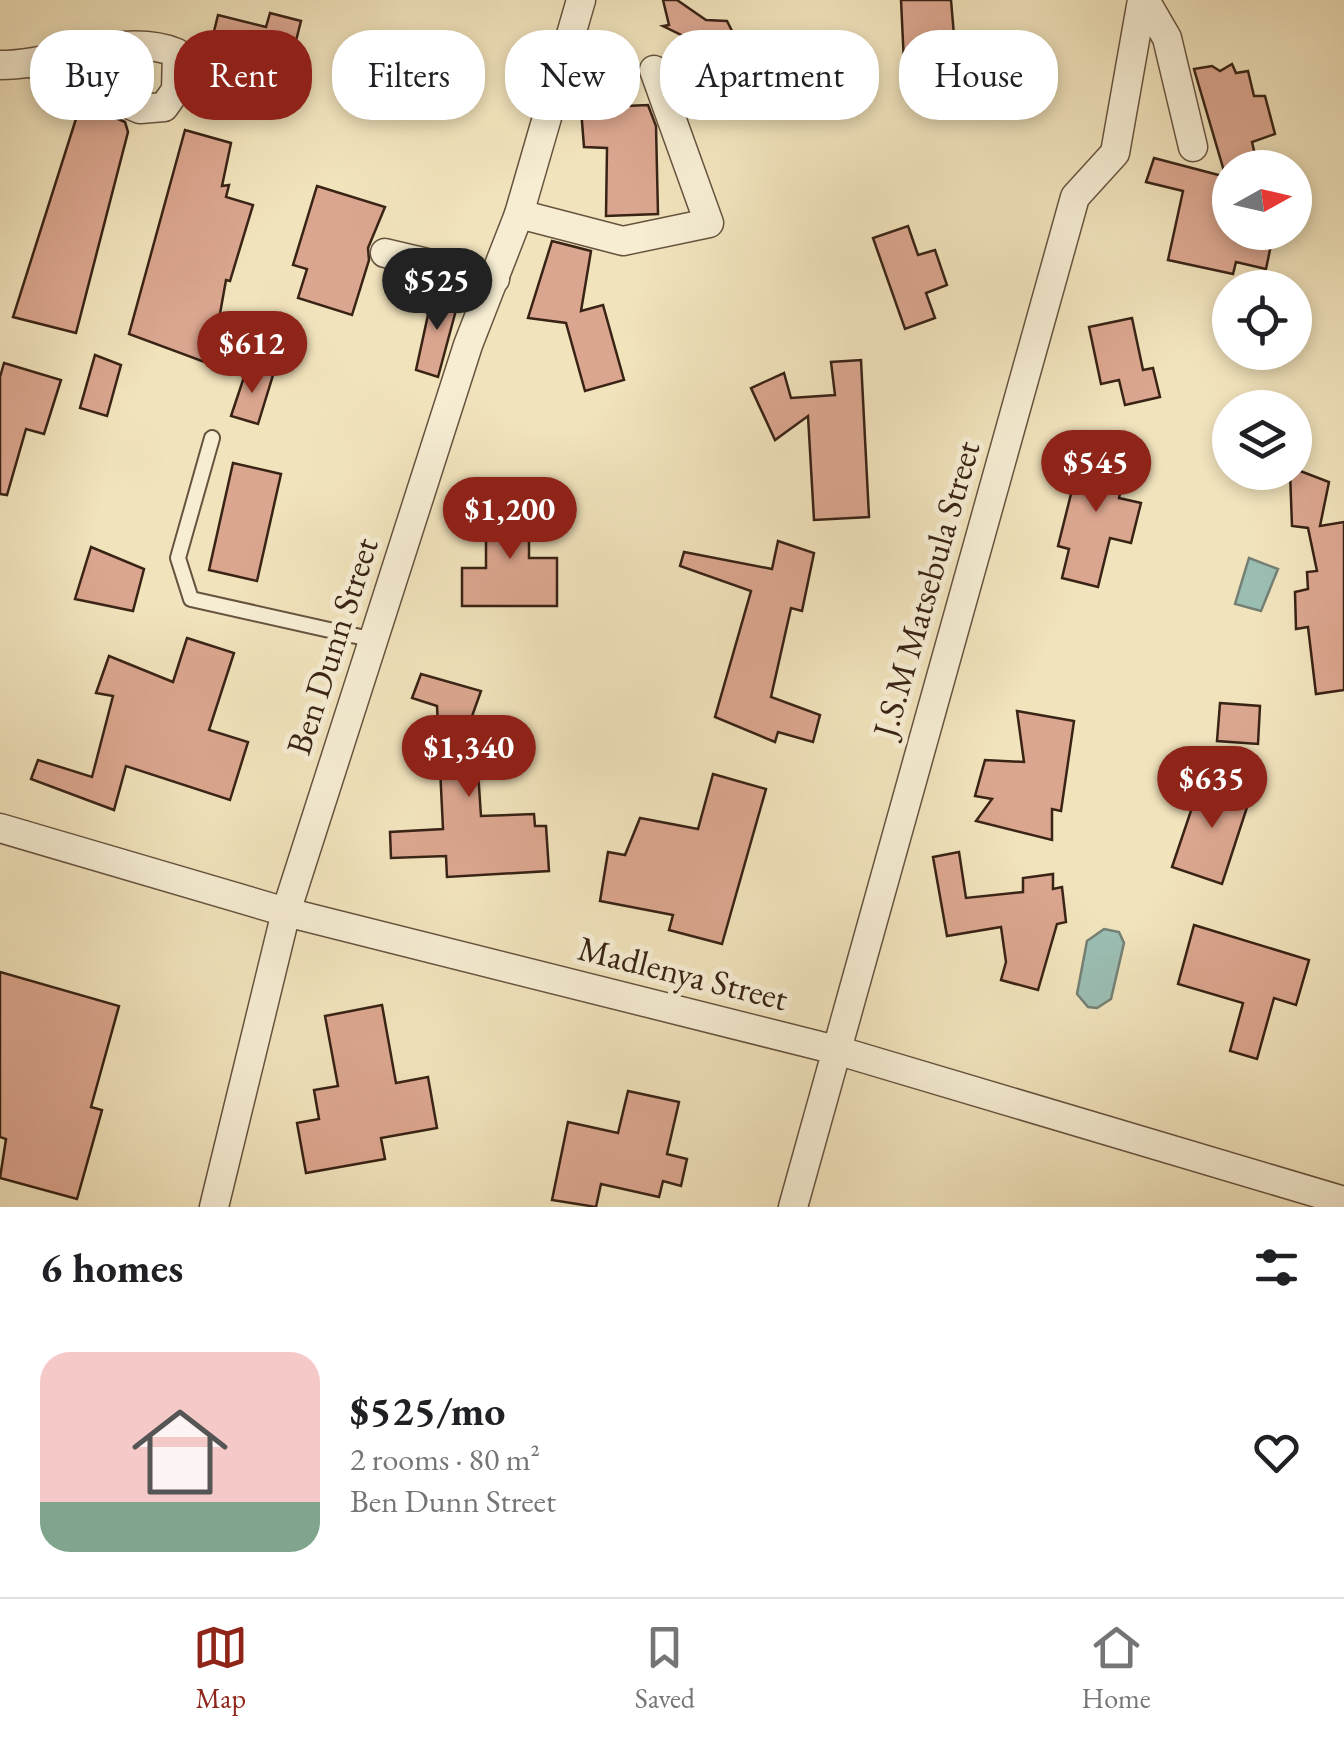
<!DOCTYPE html>
<html lang="en">
<head>
<meta charset="utf-8">
<style>
  :root { --surface:#fff; --page:#f2f2f2; --text:#202124; --muted:#757577; --line:#e0e0e0; --accent:#8f2418 }
  body { margin:0; font-family:"EB Garamond",serif; background:var(--page); color:var(--text); height:100vh; display:flex; flex-direction:column; font-size:38px; white-space:nowrap }
  * { box-sizing:border-box; margin:0 }
  p { font-size:32px; color:var(--muted) }
  .icon { flex:none; width:55px; height:55px; fill:none; stroke:currentColor; stroke-width:2; stroke-linecap:round; stroke-linejoin:round }
  .map { position:relative; height:1207px; overflow:hidden }
  .details { display:flex; flex-direction:column; background:var(--surface); flex:1 }
  .details>* { flex:none }
  .hud { position:absolute; left:30px; top:30px; width:1285px; height:90px; display:flex; gap:20px }
  .needle { width:65px; rotate:82deg }
  .fabs { position:absolute; left:1212px; top:150px; display:grid; gap:20px }
  .fabs a { display:grid; place-items:center; width:100px; height:100px; border-radius:50%; background:var(--surface); box-shadow:0 5px 15px #0003; font-size:50px }
  .price { position:absolute; translate:-50% -85px; padding:0 22px; border-radius:35px; background:var(--accent); color:#fff; font-size:32px; line-height:65px; filter:drop-shadow(0 2px 5px #0008) }
  .price::after { content:''; position:absolute; left:50%; top:60px; width:30px; height:22px; margin-left:-15px; background:inherit; clip-path:polygon(0 0,100% 0,50% 100%) }
  .price.active { background:#222; color:#fff }
  ul { padding:0; list-style:none }
  li { display:flex; align-items:center; gap:30px; height:250px; padding:0 40px }
  li span { display:grid; place-items:center; flex:none; width:280px; height:200px; border-radius:30px; color:#555 }
  li>.icon { margin-inline-start:auto }
  span .icon { width:120px; height:120px; fill:#fffc; stroke-width:1 }
  li b { font-size:42px }
  h2 { display:flex; justify-content:space-between; align-items:center; height:120px; padding:0 40px; font-size:42px }
  .pill { padding:0 35px; border-radius:40px; background:var(--surface); box-shadow:0 5px 15px #0003; font-size:35px; line-height:90px }
  .pill.active { background:var(--accent); color:#fff }
  .dock { display:flex; justify-content:space-around; align-items:center; height:140px; border-top:2px solid var(--line); background:var(--surface); font-size:28px; color:var(--muted) }
  .dock a { display:grid; justify-items:center; gap:5px }
  .dock .active { color:var(--accent) }
  .map>svg:first-child { display:block }
  .water { fill:#9bbeb3; stroke:#748074; stroke-width:2.5 }
  .building { fill:#dba68f; stroke:#392315; stroke-width:2.5 }
  .lines { fill:none; stroke-linecap:round; stroke-linejoin:round }
  .lane-casing { stroke:#67533f; stroke-width:18 }
  .street-casing { stroke:#67533f; stroke-width:31 }
  .lane { stroke:#f6edd3; stroke-width:14 }
  .street { stroke:#f6edd3; stroke-width:28 }
  .labels { text-anchor:middle; stroke-width:10; stroke-linejoin:round; paint-order:stroke }
  .street-label { font-size:35px; fill:#392315; stroke:#f6edd3 }
</style>
</head>
<body>
<div class="map">
<svg width="1344" height="1207" viewBox="0 0 1344 1207">
  <rect width="100%" height="100%" fill="#f1e3bc"/>
  <filter id="stains"><feTurbulence type="fractalNoise" baseFrequency=".002" numOctaves="4"/><feColorMatrix values="0 0 0 0 .2 0 0 0 0 .09 0 0 0 0 .02 0 0 0 .5 -.17"/></filter>
  <radialGradient id="worn" r=".72"><stop offset=".6" stop-color="#630" stop-opacity="0"/><stop offset="1" stop-color="#630" stop-opacity=".3"/></radialGradient>
  <g class="water">
    <path d="M1249,558L1278,569L1261,611L1235,604Z"/>
    <path d="M1104,929L1119,932L1124,943L1111,999L1097,1008L1088,1007L1077,994L1087,941Z"/>
  </g>
  <g class="building">
    <path d="M663,0H677L706,20L727,21L733,33L726,44L745,66L663,26L669,25Z"/>
    <path d="M901,0H951L956,59L904,63Z"/>
    <path d="M270,13L301,21L278,112L244,104L254,64L209,52L218,15L266,27Z"/>
    <path d="M624,45L625,106L648,105L656,126L658,214L606,216L607,148L584,147L581,109L594,108L596,46Z"/>
    <path d="M1232,64L1236,73L1248,71L1254,96H1265L1275,134L1252,142L1257,163L1224,171L1194,69L1212,66L1220,71Z"/>
    <path d="M81,103L125,122L128,132L76,333L13,317Z"/>
    <path d="M185,130L231,143L222,186L229,185L226,197L253,205L230,281L226,280L216,336L242,349L234,373L129,334Z"/>
    <path d="M1154,158L1230,178L1226,230L1272,240L1266,269L1236,262L1233,274L1168,260L1183,191L1146,182Z"/>
    <path d="M317,186L385,207L368,248L369,260L352,315L298,298L307,269L293,265Z"/>
    <path d="M908,226L918,255L935,250L947,285L926,293L935,318L905,329L873,238Z"/>
    <path d="M552,241L591,251L581,311L603,305L624,380L585,391L566,323L528,318Z"/>
    <path d="M433,292L459,299L438,377L416,370Z"/>
    <path d="M1132,318L1143,370L1153,368L1160,397L1125,405L1119,380L1101,384L1089,327Z"/>
    <path d="M95,355L121,365L107,416L80,408Z"/>
    <path d="M861,360L869,517L814,520L808,416L775,440L751,388L784,373L791,398L835,395L831,362Z"/>
    <path d="M4,363L61,380L44,434L26,429L7,495L0,494V377Z"/>
    <path d="M247,368L273,375L258,424L231,416Z"/>
    <path d="M1083,446L1129,457L1119,498L1141,503L1131,543L1110,538L1098,587L1062,578L1069,549L1058,546Z"/>
    <path d="M233,463L281,474L257,581L209,570Z"/>
    <path d="M1295,469L1329,482L1320,526L1344,522V690L1316,694L1308,627L1296,629L1295,592L1308,589L1307,572L1317,571L1308,528L1292,526L1290,472Z"/>
    <path d="M486,497H529V558H557V606H462V568H486Z"/>
    <path d="M778,541L814,553L802,611L791,608L771,697L820,715L813,742L778,732L775,742L715,717L751,591L680,566L684,552L772,569Z"/>
    <path d="M91,547L144,569L133,611L75,599Z"/>
    <path d="M187,638L234,653L209,730L248,742L230,800L126,766L114,810L31,779L38,760L92,777L113,696L96,693L109,656L173,682Z"/>
    <path d="M421,674L481,691L466,733L494,732L495,757H477L481,816L534,814L535,826H546L549,871L447,877L446,856L391,858L390,832L443,829L437,706L412,698Z"/>
    <path d="M1220,703L1260,706L1258,744L1217,741Z"/>
    <path d="M1017,711L1074,721L1061,811L1052,809V840L976,821L992,799L975,796L985,760L1024,762Z"/>
    <path d="M713,774L766,789L722,944L669,930L673,915L600,901L608,852L625,855L640,818L698,829Z"/>
    <path d="M1202,778L1251,795L1222,884L1172,867Z"/>
    <path d="M959,852L966,898L1023,892V878L1053,874V889L1062,887L1066,922L1057,924L1038,990L1001,980L1006,962L1001,927L947,936L933,857Z"/>
    <path d="M1194,925L1309,960L1296,1005L1274,998L1257,1059L1230,1051L1243,1003L1178,984Z"/>
    <path d="M0,972L119,1006L91,1107L102,1110L77,1199L0,1178L6,1139L0,1137Z"/>
    <path d="M382,1005L396,1083L428,1077L437,1128L381,1138L385,1159L306,1173L297,1123L319,1119L314,1090L338,1086L325,1016Z"/>
    <path d="M628,1091L679,1102L667,1154L687,1159L681,1186L663,1181L659,1197L601,1184L596,1207L552,1200L568,1122L618,1133Z"/>
  </g>
  <g class="lines">
    <g class="lane-casing">
      <path id="lane" d="M212,438L178,558L191,599L374,640"/>
    </g>
    <g class="street-casing">
      <g id="street">
        <path d="M1145,0L1167,38L1193,147"/>
        <path d="M0,65C58,65 123,31 177,53L176,90L164,107L140,109L36,65"/>
        <path d="M519,214L623,241L709,223L654,70"/>
        <path d="M385,253L495,279"/>
        <path d="M0,828L286,912L836,1050L1344,1201"/>
        <path d="M214,1207L286,912L468,345L519,214L581,0"/>
        <path d="M793,1207L1075,197L1115,153L1142,0"/>
      </g>
    </g>
    <use href="#lane" class="lane"/>
    <use href="#street" class="street"/>
  </g>
  <g class="labels">
    <g class="street-label">
      <text transform="translate(926 589) rotate(-74)" y="12">J.S.M Matsebula Street</text>
      <text transform="translate(332 646) rotate(-72)" y="12">Ben Dunn Street</text>
      <text transform="translate(683 973) rotate(14)" y="12">Madlenya Street</text>
    </g>
  </g>
  <rect width="100%" height="100%" filter="url(#stains)"/>
  <rect width="100%" height="100%" fill="url(#worn)"/>
</svg>
<div class="fabs">
<a><svg class="needle" viewBox="-14 -14 28 28"><path d="M0-13l5 13h-10z" fill="#e53935"/><path d="M0 13l5-13h-10z" fill="#757577"/></svg></a>
<a><svg class="icon" aria-label="locate" viewBox="0 0 24 24"><circle cx="12" cy="12" r="6"/><path d="M12 2v4M12 18v4M2 12h4M18 12h4"/></svg></a>
<a><svg class="icon" aria-label="layers" viewBox="0 0 24 24"><path d="M12 4l9 5-9 5-9-5zM3 14l9 5 9-5"/></svg></a>
</div>
<b class="price active" style="left:437px;top:333px">$525</b>
<b class="price" style="left:252px;top:396px">$612</b>
<b class="price" style="left:1096px;top:515px">$545</b>
<b class="price" style="left:510px;top:562px">$1,200</b>
<b class="price" style="left:469px;top:800px">$1,340</b>
<b class="price" style="left:1212px;top:831px">$635</b>
<div class="hud">
<a class="pill">Buy</a>
<a class="pill active">Rent</a>
<a class="pill">Filters</a>
<a class="pill">New</a>
<a class="pill">Apartment</a>
<a class="pill">House</a>
</div>
</div>
<section class="details">
<h2>6 homes<svg class="icon" aria-label="filters" viewBox="0 0 24 24"><path d="M4 7h16M4 17h16"/><circle cx="9" cy="7" r="2"/><circle cx="15" cy="17" r="2"/></svg></h2>
<ul>
<li><span style="background:linear-gradient(#f6c9c9 75%,#7fa58c 0)"><svg class="icon" aria-label="home" viewBox="0 0 24 24"><path d="M3 11l9-7 9 7M6 9v11h12V9"/></svg></span><div><b>$525/mo</b><p>2 rooms · 80 m²</p><p>Ben Dunn Street</p></div><svg class="icon" aria-label="heart" viewBox="0 0 24 24"><path d="M12 20l-8-8c-3-5 5-10 8-4 3-6 11-1 8 4z"/></svg></li>
</ul>
</section>
<nav class="dock">
<a class="active"><svg class="icon" aria-label="map" viewBox="0 0 24 24"><path d="M3 6l6-2 6 2 6-2v14l-6 2-6-2-6 2zM9 4v14M15 6v14"/></svg>Map</a>
<a><svg class="icon" aria-label="saved" viewBox="0 0 24 24"><path d="M7 4h10v16l-5-4-5 4z"/></svg>Saved</a>
<a><svg class="icon" aria-label="home" viewBox="0 0 24 24"><path d="M3 11l9-7 9 7M6 9v11h12V9"/></svg>Home</a>
</nav>
</body>
</html>
